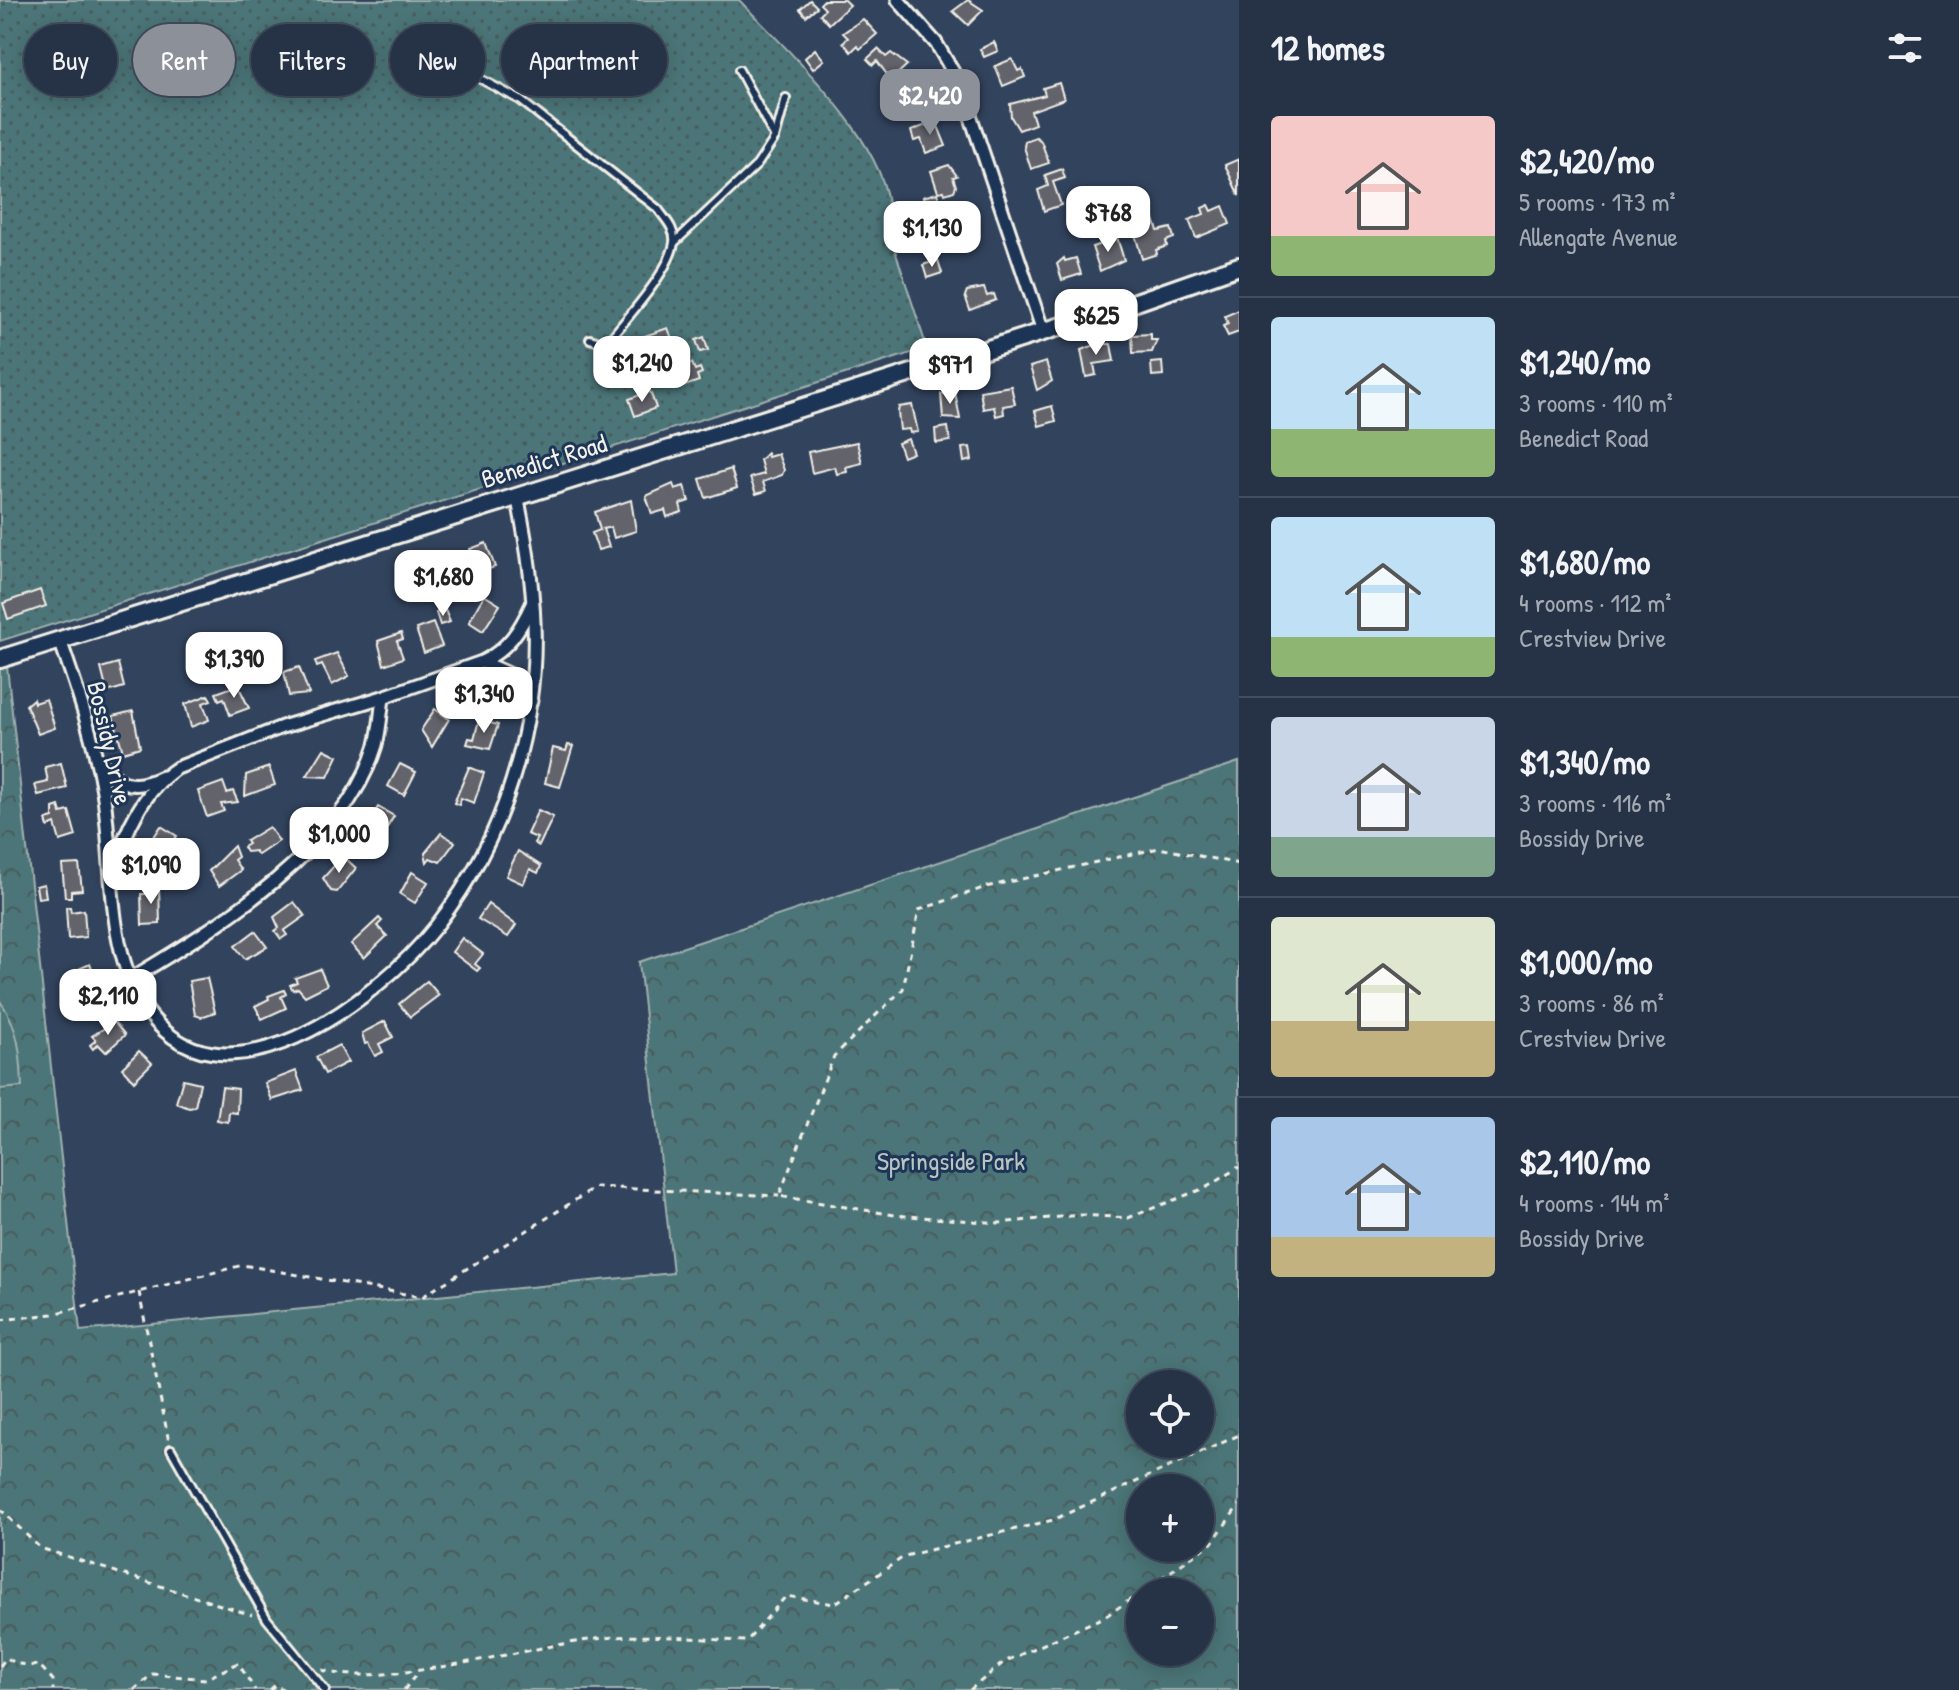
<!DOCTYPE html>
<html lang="en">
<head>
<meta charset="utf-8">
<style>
  :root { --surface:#263246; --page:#2e3a4d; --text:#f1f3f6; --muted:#a4aab3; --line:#424d5f; --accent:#8c9099 }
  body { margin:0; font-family:"Patrick Hand",sans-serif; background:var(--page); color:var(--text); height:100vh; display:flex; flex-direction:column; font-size:30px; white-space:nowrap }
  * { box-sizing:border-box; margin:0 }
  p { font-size:26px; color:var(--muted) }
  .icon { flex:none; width:44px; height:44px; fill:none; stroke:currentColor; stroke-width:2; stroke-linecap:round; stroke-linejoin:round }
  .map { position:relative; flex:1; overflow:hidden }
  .side { display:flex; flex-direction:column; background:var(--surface); width:720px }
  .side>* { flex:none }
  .hud { position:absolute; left:24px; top:24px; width:760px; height:72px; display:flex; gap:16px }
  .buttons { position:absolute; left:1126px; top:1370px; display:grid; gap:16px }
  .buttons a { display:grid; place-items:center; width:88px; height:88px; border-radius:50%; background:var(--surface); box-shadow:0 4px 20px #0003,0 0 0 2px var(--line); font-size:40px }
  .price { position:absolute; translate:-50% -68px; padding:0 18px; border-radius:16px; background:#fff; color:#222; font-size:26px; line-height:52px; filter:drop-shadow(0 2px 4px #0008) }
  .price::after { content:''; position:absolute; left:50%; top:48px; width:24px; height:18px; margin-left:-12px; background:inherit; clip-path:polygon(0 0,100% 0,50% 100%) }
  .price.selected { background:var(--accent); color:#fff }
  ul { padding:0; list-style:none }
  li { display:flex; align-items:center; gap:24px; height:200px; padding:0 32px }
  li+li { border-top:2px solid var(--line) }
  li span { display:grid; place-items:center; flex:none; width:224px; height:160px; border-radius:8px; color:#555 }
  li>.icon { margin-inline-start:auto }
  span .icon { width:96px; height:96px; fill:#fffc; stroke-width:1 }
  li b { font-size:34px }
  h2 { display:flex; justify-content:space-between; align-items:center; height:96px; padding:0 32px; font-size:34px }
  .chip { padding:0 28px; border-radius:36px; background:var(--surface); box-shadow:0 4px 20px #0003,0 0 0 2px var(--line); font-size:28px; line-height:72px }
  .chip.selected { background:var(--accent); color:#fff }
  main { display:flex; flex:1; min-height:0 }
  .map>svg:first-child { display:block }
  .grass { fill:url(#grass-dots); stroke:#a0b2b0; stroke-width:2 }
  .forest { fill:url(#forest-crowns); stroke:#a0b2b0; stroke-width:2; fill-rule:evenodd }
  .pitch { fill:#4b7478; stroke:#a0b2b0; stroke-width:2 }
  .building { fill:#63636c; stroke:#f4f1e8; stroke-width:2 }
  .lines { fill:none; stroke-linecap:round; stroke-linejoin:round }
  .lane-casing { stroke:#f4f1e8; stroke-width:12 }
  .street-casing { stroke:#f4f1e8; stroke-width:17 }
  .secondary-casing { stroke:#f4f1e8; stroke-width:22 }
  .path { stroke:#f4f1e8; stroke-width:3; stroke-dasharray:6 6; stroke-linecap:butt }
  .lane { stroke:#1d3557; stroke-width:6 }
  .street { stroke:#1d3557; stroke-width:11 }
  .secondary { stroke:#1d3557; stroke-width:16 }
  .labels { text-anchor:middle; stroke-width:6; stroke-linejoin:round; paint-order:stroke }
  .street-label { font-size:26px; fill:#f4f1e8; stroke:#1d3557 }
  .park-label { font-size:26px; fill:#b9c5c1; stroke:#1d3557 }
</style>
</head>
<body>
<main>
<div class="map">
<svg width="1239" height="1690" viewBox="0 0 1239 1690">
  <defs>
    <pattern id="grass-dots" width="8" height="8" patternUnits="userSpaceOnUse" patternTransform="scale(2)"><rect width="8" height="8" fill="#4b7478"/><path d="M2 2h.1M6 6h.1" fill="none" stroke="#4a5c5c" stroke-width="1.8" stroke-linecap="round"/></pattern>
    <pattern id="forest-crowns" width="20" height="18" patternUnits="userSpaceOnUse" patternTransform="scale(2)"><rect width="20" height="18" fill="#4b7478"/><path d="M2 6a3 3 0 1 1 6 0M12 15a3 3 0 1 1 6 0" fill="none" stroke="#4a5c5c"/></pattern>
  </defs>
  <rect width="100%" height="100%" fill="#32435d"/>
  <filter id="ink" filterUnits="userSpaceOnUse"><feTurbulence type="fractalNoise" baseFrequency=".0125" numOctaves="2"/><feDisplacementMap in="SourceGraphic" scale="16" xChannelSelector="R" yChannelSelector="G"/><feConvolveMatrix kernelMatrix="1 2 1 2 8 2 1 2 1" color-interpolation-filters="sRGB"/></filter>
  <g filter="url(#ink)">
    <path class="grass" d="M0,0H739C785,49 903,154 887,226L927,348L0,641Z"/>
    <path class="forest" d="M6,657L80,1331L673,1273L639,962L1239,762V1690H0V659ZM1140,1384H1200V1444H1140ZM1140,1488H1200V1548H1140ZM1140,1592H1200V1652H1140Z"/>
    <path class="pitch" d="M0,1001C19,1027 21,1055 22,1087L0,1089Z"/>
    <g class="building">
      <path d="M810,0L817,7L806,16L800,9Z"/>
      <path d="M824,0H845L850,5L829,24L820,14L825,9L820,4Z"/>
      <path d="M968,0L983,10L968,25L953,11Z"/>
      <path d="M863,19L877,34L860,49L857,46L851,52L843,42L848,38L843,33Z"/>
      <path d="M994,42L998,51L984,57L980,49Z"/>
      <path d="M815,49L824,60L813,69L805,58Z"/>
      <path d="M878,49L886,57L891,53L907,65L891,80L877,61L873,65L867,59Z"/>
      <path d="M1012,59L1018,71L1022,69L1025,77L1003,86L995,66Z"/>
      <path d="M916,80L924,101L917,105L920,112L901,123L897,115L907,109L898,100L892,104L887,97Z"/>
      <path d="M1059,83L1064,99L1031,111L1035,124L1019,130L1011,117L1010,104L1045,95L1043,88Z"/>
      <path d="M936,121L946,146L926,153L921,139L914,141L911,131Z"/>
      <path d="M1036,137L1041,141L1049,163L1031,169L1024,147L1025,141Z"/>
      <path d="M1239,159V196L1225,165Z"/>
      <path d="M949,165L957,176L953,177L956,186L954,191L945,194L944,191L938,192L931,171Z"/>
      <path d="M1062,169L1065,178L1053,182L1061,205L1044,211L1038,190L1048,186L1045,175Z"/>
      <path d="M937,193L940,202L926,207L923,197Z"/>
      <path d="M1209,205L1212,211L1223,206L1230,224L1196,238L1189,220L1204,214L1202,208Z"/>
      <path d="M1154,219L1158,231L1171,228L1174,238L1166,241L1167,246L1156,250L1157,254L1142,259L1133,227Z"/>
      <path d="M1116,234L1124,260L1100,271L1092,247L1114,240L1112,235Z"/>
      <path d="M1064,258L1065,261L1076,258L1081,274L1062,280L1057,264Z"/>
      <path d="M938,260L942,273L927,278L923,265Z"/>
      <path d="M984,288L987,296L994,294L996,300L970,310L965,296L967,291Z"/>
      <path d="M1239,310V332L1228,336L1223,326L1228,324L1225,316Z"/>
      <path d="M668,328L677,352L621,372L612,347Z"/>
      <path d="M1151,334V340H1157L1152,352L1133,353L1132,335Z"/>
      <path d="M704,337L708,350L700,352L696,340Z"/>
      <path d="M1098,344H1111L1114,361L1094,364L1096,375L1086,377L1081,350Z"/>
      <path d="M1046,362L1052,381L1037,390L1030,367Z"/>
      <path d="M1162,362L1163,375L1152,376L1151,363Z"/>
      <path d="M692,363L695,370L700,368L702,373L697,375L699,381L679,388L673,370Z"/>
      <path d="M1011,386L1015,404L1003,406L1004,414L996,416L994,407L983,409L980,391Z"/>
      <path d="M650,391L656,408L635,416L629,399Z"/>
      <path d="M955,392L960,419L943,418L941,394Z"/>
      <path d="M912,405L918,432L910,433L909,429L900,430L898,412L899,407Z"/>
      <path d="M1052,406L1056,421L1039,426L1035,411Z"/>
      <path d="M948,427L950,441L936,443L935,429Z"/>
      <path d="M908,439L913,453L903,457L898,443Z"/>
      <path d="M857,442L862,463L846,467L847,472L837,474L835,467L812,473L808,452Z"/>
      <path d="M970,447L972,460L964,462L962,448Z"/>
      <path d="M767,453L768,457L778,454L784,470L782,475L763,482L766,491L756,494L750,478L764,474L760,460Z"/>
      <path d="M731,469L737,488L706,498L700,479Z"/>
      <path d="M673,484L675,489L684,486L689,501L680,504L682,512L667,517L665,510L652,514L646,496Z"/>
      <path d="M631,500L636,531L614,538L611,527L603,529L609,547L598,550L592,533L600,530L595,512Z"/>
      <path d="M486,543L495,567L483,571L486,577L480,580L472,565L475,563L470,549Z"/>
      <path d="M40,590L46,606L8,619L3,603Z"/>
      <path d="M484,595L500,605L483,631L469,622Z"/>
      <path d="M445,610L450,622L440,625L436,613Z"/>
      <path d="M433,623L442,646L424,653L416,629Z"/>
      <path d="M401,633L403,639L397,641L403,658L384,665L378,641Z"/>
      <path d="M337,653L349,676L332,685L322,665L317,667L315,661Z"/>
      <path d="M118,663L124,687L107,692L101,668Z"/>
      <path d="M299,667L309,694L289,696L284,672Z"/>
      <path d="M238,685L249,708L230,715L224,698L219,700L216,693Z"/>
      <path d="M208,695L211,700L203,703L209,720L191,727L185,704Z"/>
      <path d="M33,699L34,703L46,699L55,728L38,734L26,705Z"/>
      <path d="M435,709L449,719L432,747L421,730Z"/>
      <path d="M133,711L140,747L123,752L113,716Z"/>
      <path d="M479,720L498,725L490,749L467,744L469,738L474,739Z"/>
      <path d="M568,745L573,746L560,787L545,783L553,748L566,751Z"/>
      <path d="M324,749L338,756L328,777L307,776Z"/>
      <path d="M61,763L67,788L38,795L35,785L48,782L45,767Z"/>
      <path d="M400,764L416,772L404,795L388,786Z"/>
      <path d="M269,767L275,785L245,796L246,775Z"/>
      <path d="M469,767L484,773L474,803L461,798L459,805L454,803Z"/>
      <path d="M223,782L227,793L233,791L238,802L221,804L224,811L207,817L198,791Z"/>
      <path d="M59,806L61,813L69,811L76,836L60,841L55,824L48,827L46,820L53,818V808Z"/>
      <path d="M378,807L394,816L381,838L365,829Z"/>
      <path d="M538,810L553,817L539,846L534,843L537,838L527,834Z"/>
      <path d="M161,826L177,836L164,855L148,846Z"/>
      <path d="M269,827L279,841L258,855L255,851L246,852L243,847L248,844L246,841Z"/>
      <path d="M441,833L455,842L440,862L430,858L427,862L425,853Z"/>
      <path d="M234,846L238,857L234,860L241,870L219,886L209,871Z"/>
      <path d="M518,851L541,866L538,873L530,869L523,884L506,876Z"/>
      <path d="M343,856L356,868L337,892L331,891L323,878Z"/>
      <path d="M79,864L82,890L71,891V897H65L62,865Z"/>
      <path d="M412,872L428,882L415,903L400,894Z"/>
      <path d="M44,884L46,897L38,898L36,886Z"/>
      <path d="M159,885L160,924L142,925L141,894H146V886Z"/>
      <path d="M294,902L305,916L284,931L287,935L281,939L275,931L279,928L274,917Z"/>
      <path d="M488,904L516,925L508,937L478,919Z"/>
      <path d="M66,907H70L71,912L84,910L86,937L68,939Z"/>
      <path d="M379,918L382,921L377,926L387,936L364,958L351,944Z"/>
      <path d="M255,931L267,947L245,959L235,946Z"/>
      <path d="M462,938L483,954L475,964L480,968L477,971L452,952Z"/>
      <path d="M90,964L101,992L87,997L90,1004L85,1006L74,971Z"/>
      <path d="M320,969L327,985L305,996L298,988L293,990L290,985L297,982L295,978Z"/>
      <path d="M207,978L215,1012L201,1017L195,1015L189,981Z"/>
      <path d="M427,981L439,995L410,1017L399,1004Z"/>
      <path d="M284,990L286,994L281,997L286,1008L262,1019L255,1006L269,999L268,996Z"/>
      <path d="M385,1021L393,1037L379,1044L383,1052L375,1056L368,1043L365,1044L362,1033Z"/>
      <path d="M114,1022L125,1035L106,1052L98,1044L93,1049L90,1045L96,1040L92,1036Z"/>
      <path d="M339,1045L348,1062L325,1074L316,1057Z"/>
      <path d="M139,1051L152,1063L134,1081L122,1068Z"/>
      <path d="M296,1071L303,1090L272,1100L265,1083Z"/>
      <path d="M183,1079L200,1083L195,1107L189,1108L176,1103Z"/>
      <path d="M222,1087L238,1089L237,1113L229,1112L228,1122L217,1120Z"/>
    </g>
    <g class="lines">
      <g class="lane-casing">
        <g id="lane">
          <path d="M422,48L520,100L658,209C665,219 676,229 674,243C669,273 625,320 606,344L590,339"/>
          <path d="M739,70L775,138"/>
          <path d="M674,243L757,165L775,138L786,98"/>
          <path d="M171,1449L267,1619L325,1690"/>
        </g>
      </g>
      <g class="street-casing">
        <g id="street">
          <path d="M898,0L936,43L959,82L1043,331"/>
          <path d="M60,640C77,689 94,739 103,791C114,858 105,942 142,1003C216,1125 379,999 437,925C471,881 496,834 512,781C544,680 538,597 517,495"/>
          <path d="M482,662C508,649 520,630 532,604"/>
          <path d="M96,757C118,783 129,793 162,777"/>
          <path d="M112,872C125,833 142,791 177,768L282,727L383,697"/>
          <path d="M132,978C219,926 345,848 376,745C380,730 381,713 383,697L482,662L513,676L531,701"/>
        </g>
      </g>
      <g class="secondary-casing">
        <path id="secondary" d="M0,659L1119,308L1239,266"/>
      </g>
      <g class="path">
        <path d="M1239,864L1159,848L986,887L919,910L903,989L834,1056L779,1196L895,1215L999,1223L1081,1215L1128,1218L1207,1187L1239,1167"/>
        <path d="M139,1292L169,1442"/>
        <path d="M0,1320L53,1314L243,1265L422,1297L596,1187L779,1196"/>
        <path d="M0,1509L40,1548L252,1615"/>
        <path d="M1141,1592L1212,1543L1239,1505"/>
        <path d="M0,1666L6,1658L18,1664L40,1666L53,1680V1690"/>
        <path d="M322,1670C380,1690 536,1644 605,1638C651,1633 701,1640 747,1641L786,1596L834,1604L905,1556L1053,1520L1239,1435"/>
        <path d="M134,1690L152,1674L206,1679L238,1663L255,1690"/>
        <path d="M270,1690L275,1685L284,1690"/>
        <path d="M404,1690L419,1671"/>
        <path d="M970,1690L1004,1662L1106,1616L1140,1593"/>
      </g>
      <use href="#lane" class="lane"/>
      <use href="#street" class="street"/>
      <use href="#secondary" class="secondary"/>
    </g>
  </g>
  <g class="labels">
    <g class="street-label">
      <text transform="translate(544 461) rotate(-17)" y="9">Benedict Road</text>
      <text transform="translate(110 743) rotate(77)" y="9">Bossidy Drive</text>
    </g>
    <g class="park-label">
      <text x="951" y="1170">Springside Park</text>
    </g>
  </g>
</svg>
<div class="buttons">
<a><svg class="icon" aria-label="locate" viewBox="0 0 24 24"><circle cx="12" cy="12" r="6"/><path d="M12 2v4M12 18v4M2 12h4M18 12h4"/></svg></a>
<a>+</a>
<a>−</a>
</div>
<b class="price selected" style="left:930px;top:137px">$2,420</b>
<b class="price" style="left:1108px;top:254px">$768</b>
<b class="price" style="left:932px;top:269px">$1,130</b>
<b class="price" style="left:1096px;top:357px">$625</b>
<b class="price" style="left:642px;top:404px">$1,240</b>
<b class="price" style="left:950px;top:406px">$971</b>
<b class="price" style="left:443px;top:618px">$1,680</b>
<b class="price" style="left:234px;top:700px">$1,390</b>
<b class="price" style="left:484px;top:735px">$1,340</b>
<b class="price" style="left:339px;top:875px">$1,000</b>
<b class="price" style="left:151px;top:906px">$1,090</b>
<b class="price" style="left:108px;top:1037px">$2,110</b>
<div class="hud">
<a class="chip">Buy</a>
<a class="chip selected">Rent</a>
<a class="chip">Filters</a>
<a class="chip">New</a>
<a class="chip">Apartment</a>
</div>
</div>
<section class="side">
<h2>12 homes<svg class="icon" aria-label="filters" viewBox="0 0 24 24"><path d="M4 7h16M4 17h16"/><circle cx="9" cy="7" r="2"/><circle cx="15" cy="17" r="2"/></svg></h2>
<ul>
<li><span style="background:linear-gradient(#f6c9c9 75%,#8fb573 0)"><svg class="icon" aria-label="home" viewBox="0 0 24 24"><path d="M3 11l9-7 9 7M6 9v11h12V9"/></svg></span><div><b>$2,420/mo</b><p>5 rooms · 173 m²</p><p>Allengate Avenue</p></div></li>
<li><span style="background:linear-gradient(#bfe0f5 70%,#8fb573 0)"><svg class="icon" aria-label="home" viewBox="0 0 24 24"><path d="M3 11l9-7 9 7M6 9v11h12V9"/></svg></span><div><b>$1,240/mo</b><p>3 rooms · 110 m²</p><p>Benedict Road</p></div></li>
<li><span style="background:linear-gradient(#bfe0f5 75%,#8fb573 0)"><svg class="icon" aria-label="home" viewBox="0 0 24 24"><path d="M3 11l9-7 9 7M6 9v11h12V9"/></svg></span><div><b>$1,680/mo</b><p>4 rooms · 112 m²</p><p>Crestview Drive</p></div></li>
<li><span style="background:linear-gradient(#c9d6e8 75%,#7fa58c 0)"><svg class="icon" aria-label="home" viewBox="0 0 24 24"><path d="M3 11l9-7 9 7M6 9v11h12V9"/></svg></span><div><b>$1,340/mo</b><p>3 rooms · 116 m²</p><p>Bossidy Drive</p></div></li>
<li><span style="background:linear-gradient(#dfe7d0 65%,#c2b280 0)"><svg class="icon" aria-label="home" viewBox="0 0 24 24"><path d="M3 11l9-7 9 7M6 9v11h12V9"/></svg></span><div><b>$1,000/mo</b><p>3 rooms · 86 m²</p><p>Crestview Drive</p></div></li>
<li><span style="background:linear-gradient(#a9c7e8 75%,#c2b280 0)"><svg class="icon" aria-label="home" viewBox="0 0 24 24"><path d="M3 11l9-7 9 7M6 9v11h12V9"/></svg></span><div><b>$2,110/mo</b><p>4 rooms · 144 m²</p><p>Bossidy Drive</p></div></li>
</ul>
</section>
</main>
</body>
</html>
